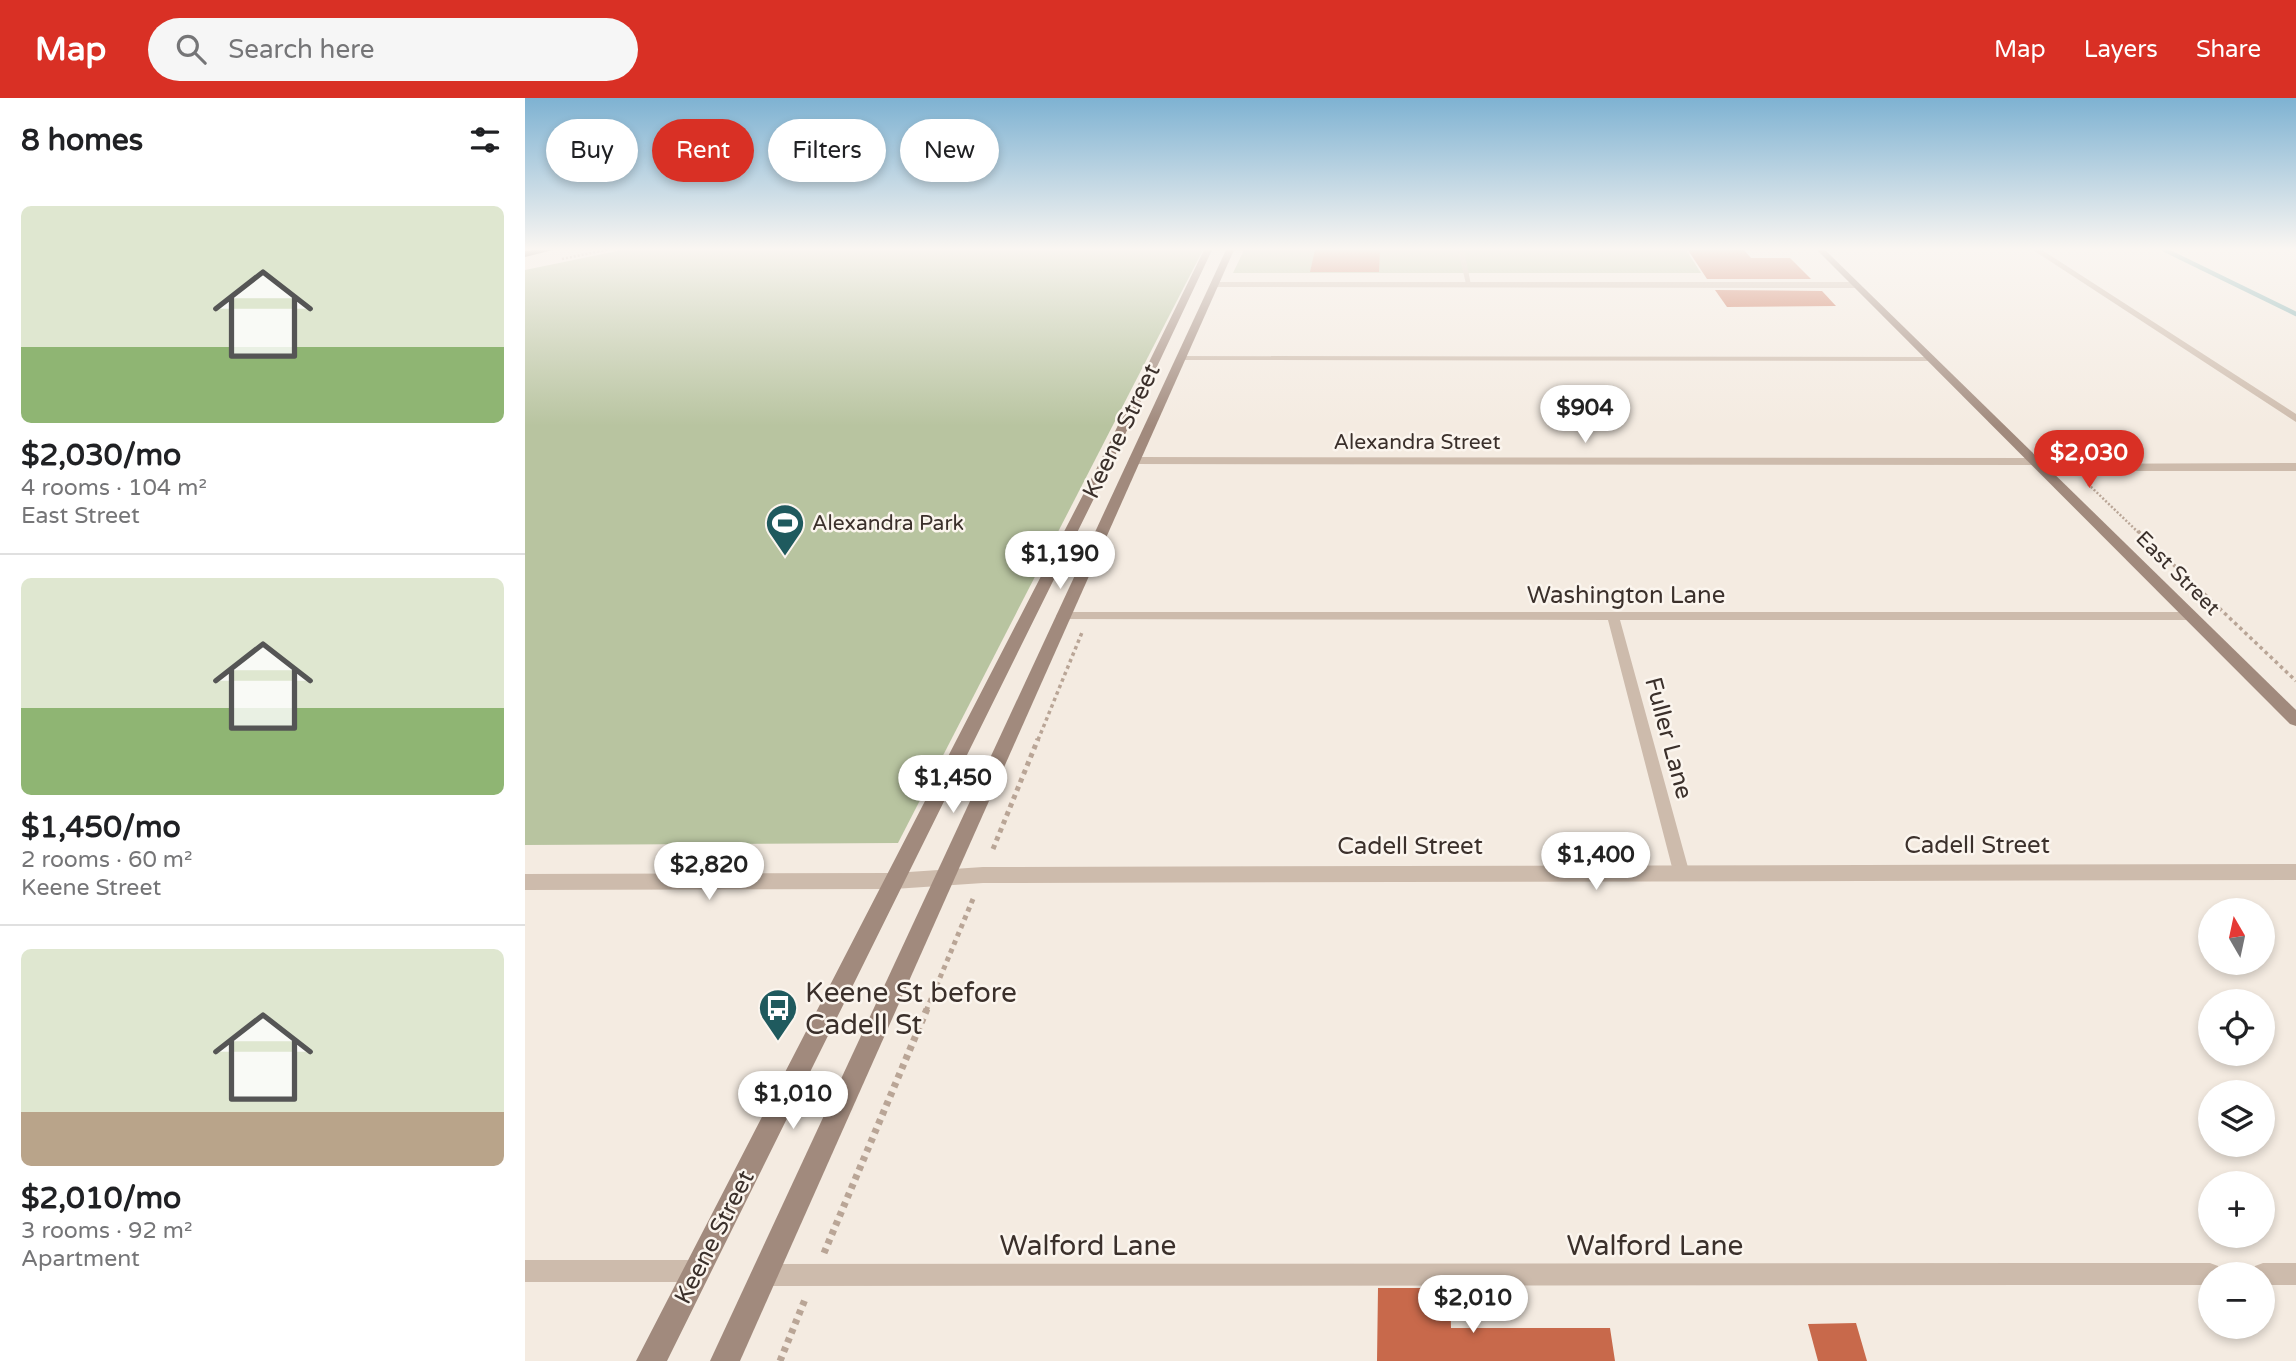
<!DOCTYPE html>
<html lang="en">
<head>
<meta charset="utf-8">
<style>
  :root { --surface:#fff; --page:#f6f6f6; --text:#202124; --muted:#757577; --line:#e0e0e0; --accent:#d93025 }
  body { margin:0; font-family:"Varela Round",sans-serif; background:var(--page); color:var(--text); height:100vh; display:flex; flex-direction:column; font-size:26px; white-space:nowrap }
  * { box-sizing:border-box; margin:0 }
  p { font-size:23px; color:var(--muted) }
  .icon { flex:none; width:38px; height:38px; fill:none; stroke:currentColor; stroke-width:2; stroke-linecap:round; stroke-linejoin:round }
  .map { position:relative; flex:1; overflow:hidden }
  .drawer { display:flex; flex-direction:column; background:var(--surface); width:525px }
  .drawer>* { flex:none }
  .guide { position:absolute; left:21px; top:21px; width:665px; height:63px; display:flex; gap:14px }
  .needle { width:46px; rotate:351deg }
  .controls { position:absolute; left:1673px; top:800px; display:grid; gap:14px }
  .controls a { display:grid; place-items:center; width:77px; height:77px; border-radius:50%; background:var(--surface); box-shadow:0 4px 10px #0003; font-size:35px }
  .price { position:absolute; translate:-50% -60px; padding:0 16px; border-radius:24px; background:#fff; color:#222; font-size:23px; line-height:46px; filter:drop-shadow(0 2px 4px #0008) }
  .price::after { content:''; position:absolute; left:50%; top:42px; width:21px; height:16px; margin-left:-10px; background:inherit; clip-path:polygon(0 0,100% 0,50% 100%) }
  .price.on { background:var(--accent); color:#fff }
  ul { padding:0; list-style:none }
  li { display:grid; align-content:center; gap:14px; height:371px; padding:0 21px }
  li+li { border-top:2px solid var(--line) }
  li span { display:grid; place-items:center; height:217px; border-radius:10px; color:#555 }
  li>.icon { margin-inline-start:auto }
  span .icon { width:126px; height:126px; fill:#fffc; stroke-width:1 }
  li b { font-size:30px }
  h2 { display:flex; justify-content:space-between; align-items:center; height:84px; padding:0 21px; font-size:30px }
  .chip { padding:0 24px; border-radius:32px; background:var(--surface); box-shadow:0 4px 10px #0003; font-size:24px; line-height:63px }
  .chip.on { background:var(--accent); color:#fff }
  header { display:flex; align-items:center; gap:42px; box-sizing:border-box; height:98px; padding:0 35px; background:var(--accent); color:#fff }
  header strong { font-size:33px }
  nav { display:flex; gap:38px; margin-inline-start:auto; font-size:24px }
  .search { width:490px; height:63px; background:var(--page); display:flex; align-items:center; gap:18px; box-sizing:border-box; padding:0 24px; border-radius:38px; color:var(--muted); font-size:26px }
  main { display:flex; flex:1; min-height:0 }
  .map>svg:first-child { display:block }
  .green { fill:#b8c4a0 }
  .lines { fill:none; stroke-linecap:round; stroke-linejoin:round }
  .stream { stroke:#7fb0b2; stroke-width:4.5 }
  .building { fill:#c8694b }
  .path-far3 { stroke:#b9a596; stroke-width:2.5; stroke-dasharray:2 2; stroke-linecap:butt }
  .path-far2 { stroke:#b9a596; stroke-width:3.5; stroke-dasharray:3.5 3.5; stroke-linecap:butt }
  .path-far1 { stroke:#b9a596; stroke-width:5; stroke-dasharray:4.5 4.5; stroke-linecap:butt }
  .path { stroke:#b9a596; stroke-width:7; stroke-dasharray:5 5; stroke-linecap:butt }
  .lane { fill:#cdbbac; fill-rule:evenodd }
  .street { fill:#cdbbac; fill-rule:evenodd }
  .secondary { fill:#a18a7d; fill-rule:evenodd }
  .highway { fill:#5c4a42; fill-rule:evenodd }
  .labels { text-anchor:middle; stroke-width:5; stroke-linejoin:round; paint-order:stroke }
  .far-street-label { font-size:21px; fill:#3b302b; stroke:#fbf5ee }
  .far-poi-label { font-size:21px; fill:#3b302b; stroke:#fbf5ee; text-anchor:start }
  .street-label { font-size:24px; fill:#3b302b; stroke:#fbf5ee }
  .near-poi-label { font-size:28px; fill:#3b302b; stroke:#fbf5ee; text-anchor:start }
  .near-street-label { font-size:28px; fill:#3b302b; stroke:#fbf5ee }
</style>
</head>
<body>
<header>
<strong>Map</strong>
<div class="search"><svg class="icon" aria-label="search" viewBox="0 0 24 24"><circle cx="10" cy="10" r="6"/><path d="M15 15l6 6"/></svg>Search here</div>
<nav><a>Map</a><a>Layers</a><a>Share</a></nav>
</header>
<main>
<section class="drawer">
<h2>8 homes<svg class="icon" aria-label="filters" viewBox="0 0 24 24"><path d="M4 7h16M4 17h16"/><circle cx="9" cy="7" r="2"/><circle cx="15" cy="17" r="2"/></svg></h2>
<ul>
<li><span style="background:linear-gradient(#dfe7d0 65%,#8fb573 0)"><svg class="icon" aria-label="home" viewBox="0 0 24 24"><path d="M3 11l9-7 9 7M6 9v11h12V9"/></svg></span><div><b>$2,030/mo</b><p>4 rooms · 104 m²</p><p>East Street</p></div></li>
<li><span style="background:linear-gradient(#dfe7d0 60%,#8fb573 0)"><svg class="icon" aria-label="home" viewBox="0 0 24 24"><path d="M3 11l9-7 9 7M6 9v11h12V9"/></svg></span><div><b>$1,450/mo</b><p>2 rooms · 60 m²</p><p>Keene Street</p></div></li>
<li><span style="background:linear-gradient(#dfe7d0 75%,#b9a48a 0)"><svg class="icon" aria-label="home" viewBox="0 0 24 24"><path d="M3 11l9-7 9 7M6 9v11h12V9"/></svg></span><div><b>$2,010/mo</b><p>3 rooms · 92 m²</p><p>Apartment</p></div></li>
</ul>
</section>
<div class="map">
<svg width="1771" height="1263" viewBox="0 0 1771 1263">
  <rect width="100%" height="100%" fill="#f4ebe1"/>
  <g class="green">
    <path d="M97,152H678L373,745L0,747V172Z"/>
    <path d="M719,152H1161L1176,175H708Z"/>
  </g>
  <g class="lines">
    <path class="stream" d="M1640,152L1771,216"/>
  </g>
  <g class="building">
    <path d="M790,152H855L854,174H785Z"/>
    <path d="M1163,152H1219L1226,160H1265L1286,181H1182Z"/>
    <path d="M1190,192L1297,193L1311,208L1202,209Z"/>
    <path d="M853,1190H925L926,1230H1085L1090,1263H852Z"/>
    <path d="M1331,1225L1342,1263H1293L1283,1226Z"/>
  </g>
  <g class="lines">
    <g class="path-far3">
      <path d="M37,161L81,152"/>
      <path d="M1563,386L1614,435"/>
    </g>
    <g class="path-far2">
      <path d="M1613,433L1771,583"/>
      <path d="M513,642L558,532"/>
    </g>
    <g class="path-far1">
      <path d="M468,751L513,641"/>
      <path d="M401,913L448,801"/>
    </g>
    <g class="path">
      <path d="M299,1155L402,911"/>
      <path d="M255,1263L281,1199"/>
    </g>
    <g class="lane">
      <path d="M933,152H939L946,187L941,186Z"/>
      <path d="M652,258L1407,259L1411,261L1407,263L655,262H652Z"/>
      <path d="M537,514H1666L1672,518L1666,522H1095L1164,773L1162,777L1156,779L1150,777L1148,773L1083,522L533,521L531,518L533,515Z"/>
      <path d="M0,1162H172L180,1165L183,1173L180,1181L172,1184H0Z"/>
      <path d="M1685,1165L1693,1168L1696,1176H1685V1187L239,1188L231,1185L228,1177L231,1169L239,1166Z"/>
      <path d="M1738,1165H1771V1187H1738V1176H1727L1730,1168Z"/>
    </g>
    <g class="street">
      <path d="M1508,152H1517L1771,316V324Z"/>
      <path d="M690,184H1331L1335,187L1331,190L687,189V185Z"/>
      <path d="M608,359L1512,360L1516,361L1517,366L1771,365V373H1518L1514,372L1513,367L604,366V360Z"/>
      <path d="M1771,766V782L458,785L369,791L0,792V776L369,775L458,769Z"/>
    </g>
    <g class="secondary">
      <path d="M679,152H687L588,362L142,1263H111L576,362Z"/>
      <path d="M701,152H709L215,1263H185Z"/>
      <path d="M1292,152H1300L1771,612V628L1765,626Z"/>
    </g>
    <path class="highway" d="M9,152H28L0,159V153Z"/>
  </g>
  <linearGradient id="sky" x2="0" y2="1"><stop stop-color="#7eb2d2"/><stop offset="0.46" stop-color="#faf6f2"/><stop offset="1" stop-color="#faf6f2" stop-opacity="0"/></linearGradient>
  <rect width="1771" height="328" fill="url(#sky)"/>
  <defs>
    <g id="stadium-pin" transform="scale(2.0125)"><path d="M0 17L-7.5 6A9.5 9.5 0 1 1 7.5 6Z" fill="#1f5a5e" stroke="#fbf5ee"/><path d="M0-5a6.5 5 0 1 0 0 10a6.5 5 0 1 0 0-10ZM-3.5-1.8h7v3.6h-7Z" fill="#fff"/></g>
    <g id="bus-pin" transform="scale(2.0125)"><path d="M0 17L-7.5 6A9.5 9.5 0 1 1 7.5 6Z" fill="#1f5a5e" stroke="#fbf5ee"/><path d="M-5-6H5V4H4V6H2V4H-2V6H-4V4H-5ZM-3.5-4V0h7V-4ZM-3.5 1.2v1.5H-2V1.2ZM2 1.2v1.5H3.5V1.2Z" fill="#fff"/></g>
  </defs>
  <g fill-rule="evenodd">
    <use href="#stadium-pin" x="260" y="425"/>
    <use href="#bus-pin" x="253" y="910"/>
  </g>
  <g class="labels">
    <g class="far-street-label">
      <text x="892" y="351">Alexandra Street</text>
      <text transform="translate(1653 475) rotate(45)" y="7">East Street</text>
    </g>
    <g class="far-poi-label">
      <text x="287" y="432">Alexandra Park</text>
    </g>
    <g class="street-label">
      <text transform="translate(596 333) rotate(-64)" y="8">Keene Street</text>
      <text x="1101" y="505">Washington Lane</text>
      <text transform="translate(1144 640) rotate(75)" y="8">Fuller Lane</text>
      <text x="1452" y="755">Cadell Street</text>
      <text x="885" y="756">Cadell Street</text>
      <text transform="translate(189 1139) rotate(-63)" y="8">Keene Street</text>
    </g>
    <g class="near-poi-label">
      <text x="280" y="904">Keene St before<tspan x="280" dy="32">Cadell St</tspan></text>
    </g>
    <g class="near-street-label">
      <text x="563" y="1157">Walford Lane</text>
      <text x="1130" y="1157">Walford Lane</text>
    </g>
  </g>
</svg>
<div class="controls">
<a><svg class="needle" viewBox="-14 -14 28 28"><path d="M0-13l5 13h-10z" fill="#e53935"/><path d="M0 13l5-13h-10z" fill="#757577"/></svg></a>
<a><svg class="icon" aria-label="locate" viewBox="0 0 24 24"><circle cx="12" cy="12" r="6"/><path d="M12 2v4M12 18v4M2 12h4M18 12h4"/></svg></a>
<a><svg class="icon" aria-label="layers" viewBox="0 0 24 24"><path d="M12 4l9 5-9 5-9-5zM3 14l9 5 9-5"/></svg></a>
<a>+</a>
<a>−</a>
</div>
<b class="price" style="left:1060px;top:347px">$904</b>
<b class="price on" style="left:1564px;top:392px">$2,030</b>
<b class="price" style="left:535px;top:493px">$1,190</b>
<b class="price" style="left:428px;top:717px">$1,450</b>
<b class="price" style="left:1071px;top:794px">$1,400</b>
<b class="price" style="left:184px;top:804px">$2,820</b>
<b class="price" style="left:268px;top:1033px">$1,010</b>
<b class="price" style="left:948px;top:1237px">$2,010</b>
<div class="guide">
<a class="chip">Buy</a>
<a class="chip on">Rent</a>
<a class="chip">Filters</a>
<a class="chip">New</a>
</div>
</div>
</main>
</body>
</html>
